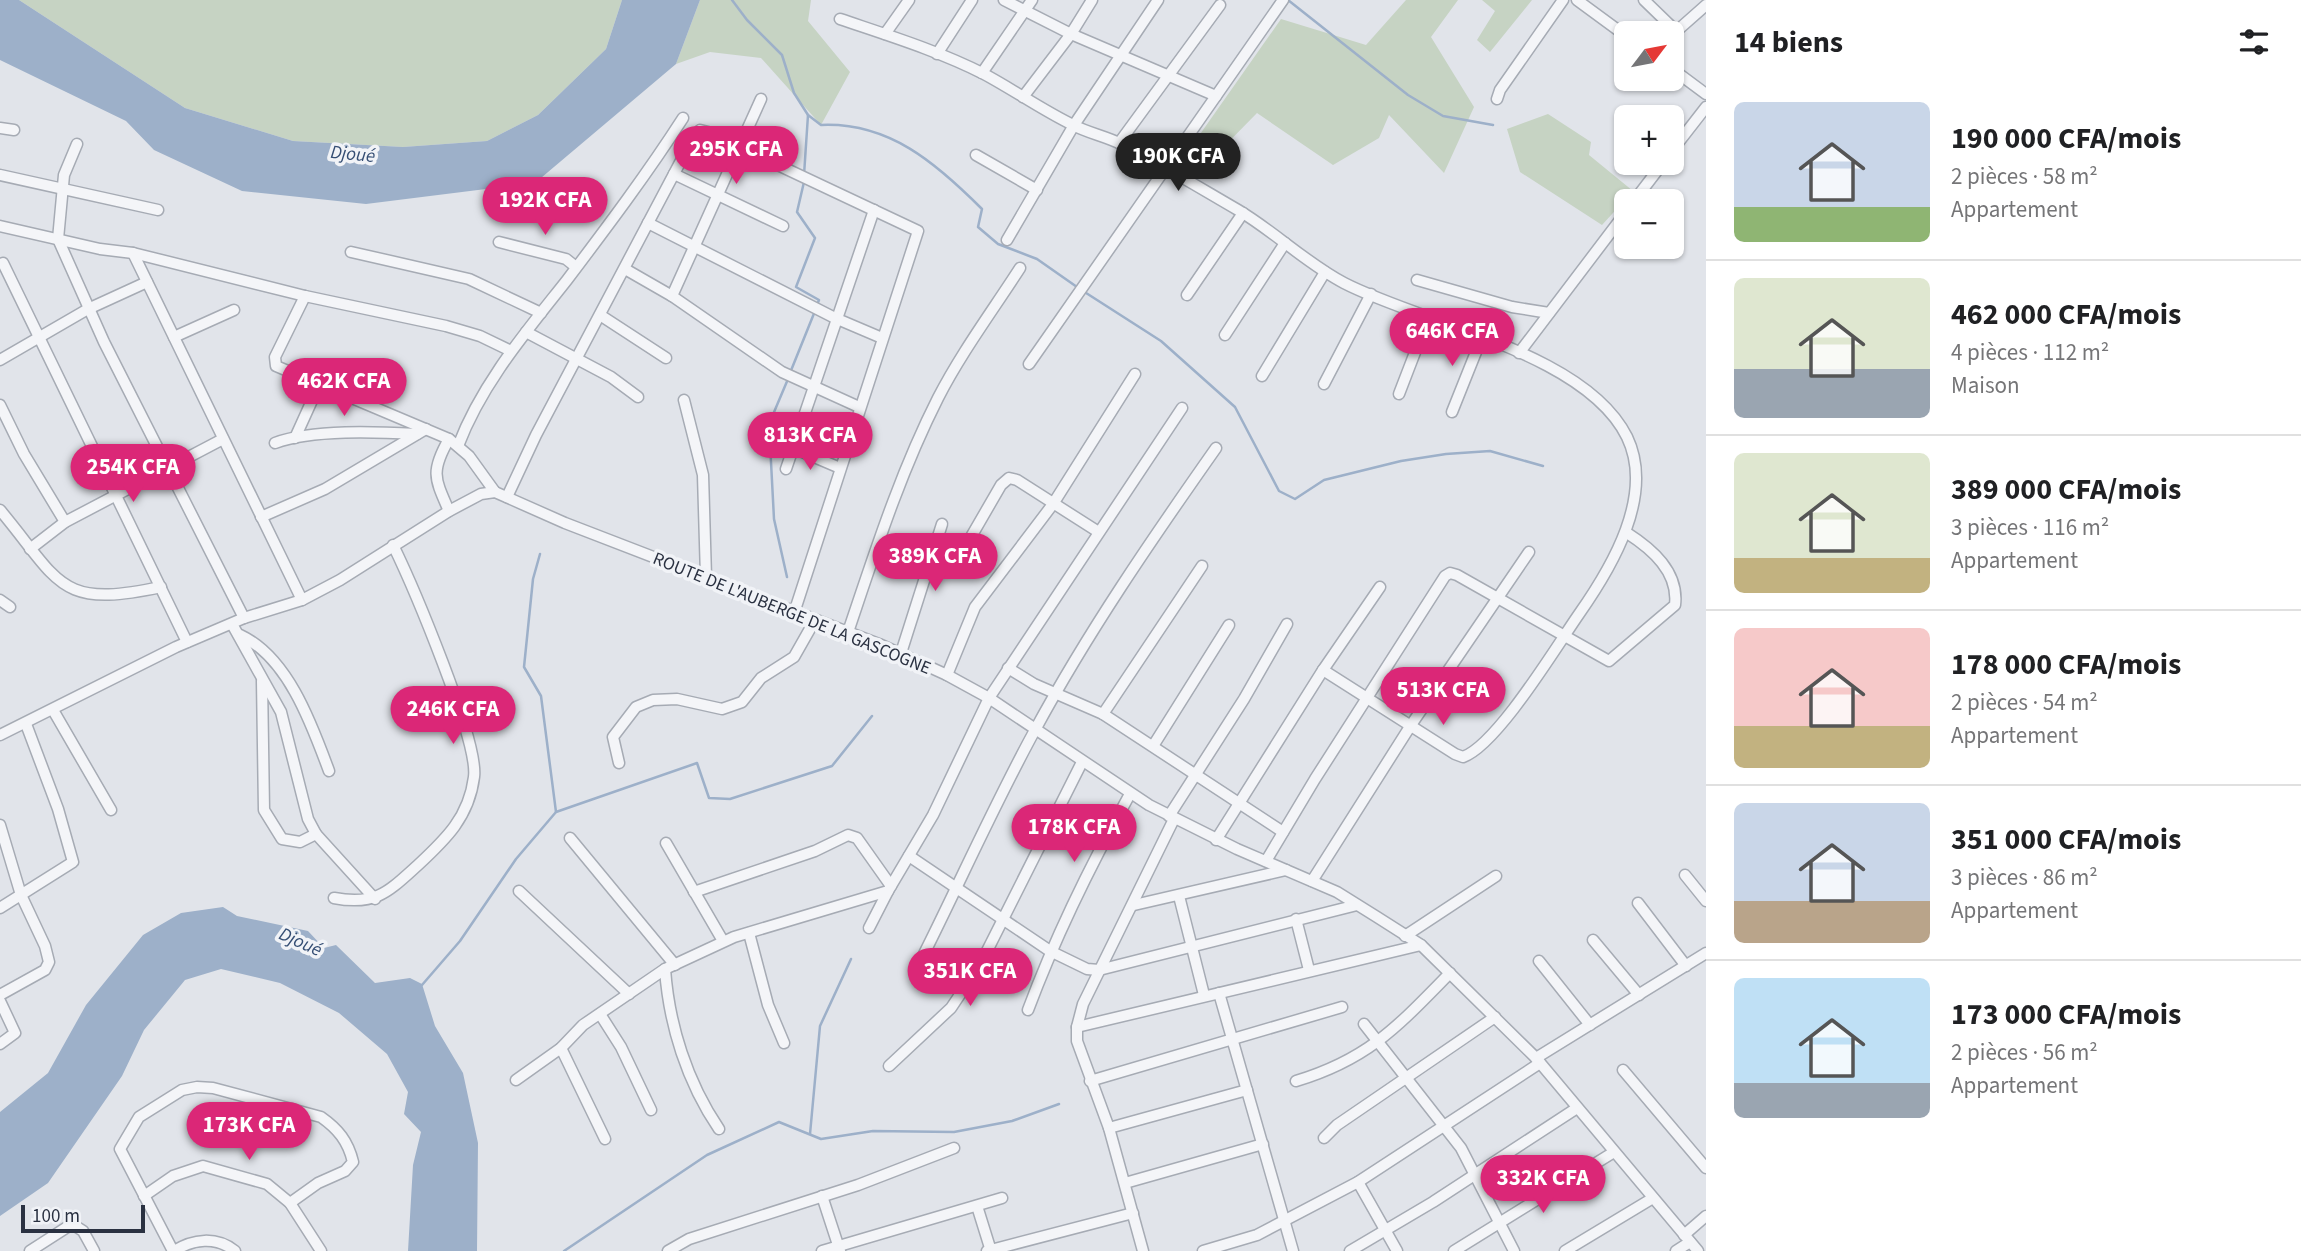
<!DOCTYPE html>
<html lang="fr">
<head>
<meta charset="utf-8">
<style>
  :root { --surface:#fff; --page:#f6f6f6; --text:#202124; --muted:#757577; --line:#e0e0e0; --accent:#db2777 }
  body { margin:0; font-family:"Source Sans 3",sans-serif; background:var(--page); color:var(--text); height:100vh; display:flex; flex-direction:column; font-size:26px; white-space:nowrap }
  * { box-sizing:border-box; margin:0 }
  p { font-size:23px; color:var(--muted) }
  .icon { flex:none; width:38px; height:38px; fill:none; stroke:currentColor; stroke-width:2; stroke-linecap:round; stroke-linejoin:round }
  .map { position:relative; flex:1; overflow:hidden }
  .sheet { display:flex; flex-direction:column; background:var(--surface); width:595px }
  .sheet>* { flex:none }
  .needle { width:46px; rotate:58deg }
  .tools { position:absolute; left:1614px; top:21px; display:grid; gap:14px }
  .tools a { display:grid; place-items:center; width:70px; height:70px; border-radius:10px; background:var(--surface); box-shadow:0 2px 5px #0004; font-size:35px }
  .scale { position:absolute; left:21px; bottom:18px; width:124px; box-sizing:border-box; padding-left:7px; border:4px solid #2a3141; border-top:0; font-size:19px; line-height:24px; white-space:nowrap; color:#2a3141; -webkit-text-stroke:5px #f1f3f7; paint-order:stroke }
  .price { position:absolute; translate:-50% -60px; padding:0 16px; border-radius:24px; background:var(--accent); color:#fff; font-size:23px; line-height:46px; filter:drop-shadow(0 2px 4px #0008) }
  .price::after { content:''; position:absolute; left:50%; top:42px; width:21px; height:16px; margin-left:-10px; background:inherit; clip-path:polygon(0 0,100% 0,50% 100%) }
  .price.current { background:#222; color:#fff }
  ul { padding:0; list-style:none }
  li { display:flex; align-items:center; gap:21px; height:175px; padding:0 28px }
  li+li { border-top:2px solid var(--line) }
  li span { display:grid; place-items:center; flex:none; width:196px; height:140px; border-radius:10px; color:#555 }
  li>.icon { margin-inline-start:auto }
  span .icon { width:84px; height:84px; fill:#fffc; stroke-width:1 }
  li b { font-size:30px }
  h2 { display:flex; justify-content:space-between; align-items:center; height:84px; padding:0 28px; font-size:30px }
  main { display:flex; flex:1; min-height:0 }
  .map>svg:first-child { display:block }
  .green { fill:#c6d3c3 }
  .water { fill:#9db0c9 }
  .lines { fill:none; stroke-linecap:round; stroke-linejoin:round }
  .stream { stroke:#9db0c9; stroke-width:2.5 }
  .minor-casing { stroke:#a6abb4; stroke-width:13 }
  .minor { stroke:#f4f5f8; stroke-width:10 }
  .labels { text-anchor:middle; stroke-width:7; stroke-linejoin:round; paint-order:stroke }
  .street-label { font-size:18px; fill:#2a3141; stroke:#f1f3f7 }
  .water-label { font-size:19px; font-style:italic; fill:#354e74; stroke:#f1f3f7 }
</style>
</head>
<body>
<main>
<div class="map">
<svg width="1706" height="1251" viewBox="0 0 1706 1251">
  <rect width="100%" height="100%" fill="#e1e4ea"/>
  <g class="green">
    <path d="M19,0H622L606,49L538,115L487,141L403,147L293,141L185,108Z"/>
    <path d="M700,0H811L808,21L850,72L821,125L761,58L710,52L676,64Z"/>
    <path d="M1406,0H1458L1431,37L1474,107L1444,173L1389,115L1379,138L1333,165L1257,113L1199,172L1184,157L1281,19L1366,45Z"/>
    <path d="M1482,0H1532L1490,52L1477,40L1495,11Z"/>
    <path d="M1548,114L1591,142L1589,155L1633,191L1602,225L1520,172L1507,129Z"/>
  </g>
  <g class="water">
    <path d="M0,0H19L185,108L293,141L403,147L487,141L538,115L606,49L622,0H700L676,64L535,183L366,204L242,191L154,150L126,121L0,60Z"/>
    <path d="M223,907L237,916L308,931L324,948L336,945L375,983L410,978L422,984L435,1026L463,1073L478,1143L477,1251H408L413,1165L421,1132L404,1114L408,1092L387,1054L339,1013L280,983L221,969L185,980L144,1030L122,1076L48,1183L0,1216V1112L48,1073L86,1005L143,935L181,913Z"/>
  </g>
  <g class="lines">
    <g class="stream">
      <path d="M732,0L747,20L782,55L794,93L808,115L821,125C889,122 936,163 982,209L978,227L998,244L1037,259L1077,287"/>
      <path d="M1288,0L1408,95L1443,116L1493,125"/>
      <path d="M804,175L808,115"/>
      <path d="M804,182L797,212L815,238L796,287L819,300L817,305"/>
      <path d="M1083,291L1161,341L1235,407L1279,491L1295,499L1324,480L1401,461L1446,454L1490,451L1543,466"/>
      <path d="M790,373L815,311"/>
      <path d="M540,554L533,579L524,667L541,696L556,812"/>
      <path d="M787,577L774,519L769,424L788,379"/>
      <path d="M422,985L460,941L516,859L556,812L697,763L709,798L730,799L832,766L872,716"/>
      <path d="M810,1134L820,1026L851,959"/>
      <path d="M564,1251L707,1155L779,1122L821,1139L873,1131L954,1132L1012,1121L1059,1104"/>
    </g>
    <g class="minor-casing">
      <g id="minor">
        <path d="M1004,0L1071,34L1216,96"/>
        <path d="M1577,0L1626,36"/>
        <path d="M1644,0L1676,31"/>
        <path d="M840,19C887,35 939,51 984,74C1014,90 1042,110 1073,125C1088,133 1105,136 1121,144C1161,164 1200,188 1238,210C1275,232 1306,263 1344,283C1423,324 1585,352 1627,437C1655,495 1612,567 1579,614C1556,647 1497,745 1463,757L1455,754L1323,670"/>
        <path d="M885,34L909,0"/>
        <path d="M1671,36L1706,5"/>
        <path d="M937,54L972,0"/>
        <path d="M1671,68L1706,94"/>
        <path d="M982,73L1032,0"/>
        <path d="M1023,97L1071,34L1092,0"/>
        <path d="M1497,99L1500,90L1563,0"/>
        <path d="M0,128L14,130"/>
        <path d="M1119,143L1220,5"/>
        <path d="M77,144L64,175L58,239L104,342L244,618"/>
        <path d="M1671,152L1706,107"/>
        <path d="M976,155L1037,190"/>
        <path d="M674,174L783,226"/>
        <path d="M0,175L158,210"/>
        <path d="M1634,201L1663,163"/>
        <path d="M648,223L835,318L882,338"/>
        <path d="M0,226L100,249L133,253L305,296L446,326L480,336L511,351"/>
        <path d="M1007,240L1074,125L1158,0"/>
        <path d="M499,242L566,259L576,267"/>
        <path d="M351,252L469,279L541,313"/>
        <path d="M133,253L302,600"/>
        <path d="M3,263L187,642"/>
        <path d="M625,269L672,296L782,372L859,407"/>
        <path d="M1417,280L1512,307L1549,313"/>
        <path d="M1187,295L1243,213"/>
        <path d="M305,296L275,357L276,366L449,439L469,456L495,492"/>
        <path d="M672,296L761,99"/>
        <path d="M600,315L666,358"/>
        <path d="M526,332L611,377L638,397"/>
        <path d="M1225,335L1285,243"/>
        <path d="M174,337L234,310"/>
        <path d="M1519,353L1626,212"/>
        <path d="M0,360L88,309L147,282"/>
        <path d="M1029,364L1283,0"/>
        <path d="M1262,376L1325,272"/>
        <path d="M1324,384L1371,294"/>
        <path d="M1399,394L1429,316"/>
        <path d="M684,400L703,475L706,577"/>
        <path d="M0,405L24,454L65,522"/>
        <path d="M1452,412L1482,337"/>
        <path d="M295,438L319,385"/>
        <path d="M449,439C430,472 435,479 449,511"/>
        <path d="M275,443C312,429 378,432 417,434"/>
        <path d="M458,446C482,383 526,332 567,280C607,227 647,174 683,118"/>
        <path d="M793,448L840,468"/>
        <path d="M786,469L874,210"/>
        <path d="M507,497L536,435L694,136L700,130L708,132L918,231L794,613"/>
        <path d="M0,510C61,583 58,609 161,587"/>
        <path d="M261,517L325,489L426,429"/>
        <path d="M30,549L65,522L223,439"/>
        <path d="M964,549L1001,485L1009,478L1017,480L1097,531"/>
        <path d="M0,600L10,607"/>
        <path d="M232,624L281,712L308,819L316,834L375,899"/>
        <path d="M848,632C875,552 900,473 938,398C961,353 993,310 1020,268"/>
        <path d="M240,635C288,657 312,725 329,771"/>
        <path d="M901,653L942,524"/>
        <path d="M1008,668L1034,684L1103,714L1283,832"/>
        <path d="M947,675L975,607L1053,504L1135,374"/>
        <path d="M262,681L264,810L282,839L300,842L316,834"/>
        <path d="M53,710L111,810"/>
        <path d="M1103,714L1202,566"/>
        <path d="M0,735L176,647L244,618L302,600L340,580L449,511L481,494L495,492L565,523L879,644L947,675L989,698L1149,805L1237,849L1337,892L1377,917L1421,945L1536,1058L1698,1251"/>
        <path d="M1153,746L1229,625"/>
        <path d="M619,763L613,737L636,707L653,700L677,699L722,709L742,702L761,678L794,657L815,620"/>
        <path d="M1169,816L1244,699L1287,624"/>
        <path d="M0,825L21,895L45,946L49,962L45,970L0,995"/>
        <path d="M570,838L675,965"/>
        <path d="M1216,840L1323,670L1380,587"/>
        <path d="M666,843L723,941"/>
        <path d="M909,856L1050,951L1087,969L1099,970L1357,905"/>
        <path d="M1266,861L1315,779L1445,576L1450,573L1457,575L1609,661L1675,605C1679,572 1652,549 1627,533"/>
        <path d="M1685,875L1706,901"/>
        <path d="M1312,881L1411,725L1529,552"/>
        <path d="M519,891L629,994"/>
        <path d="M694,892L815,851L848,835L857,838L891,886"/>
        <path d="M1179,896L1204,995"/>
        <path d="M334,898C376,906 388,892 418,865C446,839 469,817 474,777C479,741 412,584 393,545"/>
        <path d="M1638,903L1686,966"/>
        <path d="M1134,905L1286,870"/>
        <path d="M0,908L73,862L58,809L26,724"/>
        <path d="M1296,919L1309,970"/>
        <path d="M869,928L888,891"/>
        <path d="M749,933L768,1005L784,1043"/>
        <path d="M1405,936L1496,876"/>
        <path d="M1593,940L1639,995"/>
        <path d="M924,954C961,880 995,803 1035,730C1088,632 1152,539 1216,448"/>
        <path d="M1539,961L1590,1025"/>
        <path d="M665,969C669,1025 687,1082 719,1129"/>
        <path d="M1219,993L1293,1251"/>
        <path d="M0,1001L15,1033L0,1044"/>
        <path d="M1028,1010C1056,935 1091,864 1130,794"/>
        <path d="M600,1014L621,1047L651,1110"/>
        <path d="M1364,1024L1461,1148L1514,1251"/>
        <path d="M1077,1027L1421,945"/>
        <path d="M561,1048L605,1139"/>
        <path d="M1536,1058L1706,953"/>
        <path d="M889,1066L951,1008L981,963L1082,762"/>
        <path d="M1623,1070L1706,1168"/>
        <path d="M516,1080L561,1048L583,1025L665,969L734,937L888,891L933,815L989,698L1182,408"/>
        <path d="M1090,1081L1342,1007"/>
        <path d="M1296,1081C1369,1059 1398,1026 1450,973"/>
        <path d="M1109,1128L1247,1090"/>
        <path d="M1324,1138L1337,1125L1495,1017"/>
        <path d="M1358,1182L1397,1251"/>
        <path d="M1125,1183L1263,1144"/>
        <path d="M144,1196L173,1176L203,1166L267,1184L290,1203L321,1251"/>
        <path d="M822,1196L840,1251"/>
        <path d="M977,1206L991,1251"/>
        <path d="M1684,1235L1706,1216"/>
        <path d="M30,1251L72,1224L83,1231L94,1251"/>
        <path d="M173,1251L120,1149L139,1117L182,1090L197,1087L213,1088L321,1117C338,1129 348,1141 353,1162L345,1171L318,1183L290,1203"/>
        <path d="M174,1251C193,1239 216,1236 235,1251"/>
        <path d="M668,1251L689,1239L858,1185L954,1148"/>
        <path d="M822,1251L1002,1198"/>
        <path d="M987,1251L1133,1213"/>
        <path d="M1143,1251L1109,1128L1077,1041V1027L1083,1004L1174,819"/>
        <path d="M1203,1251L1257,1235L1358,1182L1540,1063"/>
        <path d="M1350,1251L1433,1202L1577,1108"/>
        <path d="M1454,1251L1614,1152"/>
        <path d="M1565,1251L1653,1198"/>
        <path d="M1676,1251L1690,1242"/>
      </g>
    </g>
    <use href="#minor" class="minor"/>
  </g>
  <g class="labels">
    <g class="street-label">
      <text transform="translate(792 613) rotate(22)" y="6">ROUTE DE L'AUBERGE DE LA GASCOGNE</text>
    </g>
    <g class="water-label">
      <text transform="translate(353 153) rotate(6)" y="7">Djoué</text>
      <text transform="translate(301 941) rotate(24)" y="7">Djoué</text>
    </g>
  </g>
</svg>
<div class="tools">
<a><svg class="needle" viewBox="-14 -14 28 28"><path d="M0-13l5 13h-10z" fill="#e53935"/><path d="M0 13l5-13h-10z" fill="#757577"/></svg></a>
<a>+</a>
<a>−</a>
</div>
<div class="scale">100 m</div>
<b class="price" style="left:736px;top:186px">295K CFA</b>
<b class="price current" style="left:1178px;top:193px">190K CFA</b>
<b class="price" style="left:545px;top:237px">192K CFA</b>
<b class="price" style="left:1452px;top:368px">646K CFA</b>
<b class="price" style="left:344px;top:418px">462K CFA</b>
<b class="price" style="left:810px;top:472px">813K CFA</b>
<b class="price" style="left:133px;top:504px">254K CFA</b>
<b class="price" style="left:935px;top:593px">389K CFA</b>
<b class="price" style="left:1443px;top:727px">513K CFA</b>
<b class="price" style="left:453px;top:746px">246K CFA</b>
<b class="price" style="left:1074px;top:864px">178K CFA</b>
<b class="price" style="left:970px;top:1008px">351K CFA</b>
<b class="price" style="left:249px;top:1162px">173K CFA</b>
<b class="price" style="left:1543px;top:1215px">332K CFA</b>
</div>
<section class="sheet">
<h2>14 biens<svg class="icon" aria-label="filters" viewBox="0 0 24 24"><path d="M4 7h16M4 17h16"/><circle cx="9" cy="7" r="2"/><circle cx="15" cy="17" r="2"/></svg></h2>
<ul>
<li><span style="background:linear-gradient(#c9d6e8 75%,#8fb573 0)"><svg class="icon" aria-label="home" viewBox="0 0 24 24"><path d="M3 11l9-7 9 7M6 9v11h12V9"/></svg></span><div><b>190 000 CFA/mois</b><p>2 pièces · 58 m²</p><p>Appartement</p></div></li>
<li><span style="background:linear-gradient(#dfe7d0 65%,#9aa5b1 0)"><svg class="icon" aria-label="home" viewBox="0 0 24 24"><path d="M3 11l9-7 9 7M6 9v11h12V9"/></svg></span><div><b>462 000 CFA/mois</b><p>4 pièces · 112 m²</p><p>Maison</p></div></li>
<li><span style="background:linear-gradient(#dfe7d0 75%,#c2b280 0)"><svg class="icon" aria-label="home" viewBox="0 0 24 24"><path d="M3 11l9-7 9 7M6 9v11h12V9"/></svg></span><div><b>389 000 CFA/mois</b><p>3 pièces · 116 m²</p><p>Appartement</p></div></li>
<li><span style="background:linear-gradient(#f6c9c9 70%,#c2b280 0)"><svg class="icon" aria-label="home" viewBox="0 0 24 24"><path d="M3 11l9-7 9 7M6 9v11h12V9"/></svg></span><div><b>178 000 CFA/mois</b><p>2 pièces · 54 m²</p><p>Appartement</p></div></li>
<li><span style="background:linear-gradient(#c9d6e8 70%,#b9a48a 0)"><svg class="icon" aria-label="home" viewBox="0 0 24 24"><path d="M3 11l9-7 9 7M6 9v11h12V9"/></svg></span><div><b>351 000 CFA/mois</b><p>3 pièces · 86 m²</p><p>Appartement</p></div></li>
<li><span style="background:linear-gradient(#bfe0f5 75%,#9aa5b1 0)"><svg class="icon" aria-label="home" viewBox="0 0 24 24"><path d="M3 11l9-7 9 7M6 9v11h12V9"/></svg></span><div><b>173 000 CFA/mois</b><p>2 pièces · 56 m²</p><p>Appartement</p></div></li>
</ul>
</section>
</main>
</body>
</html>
